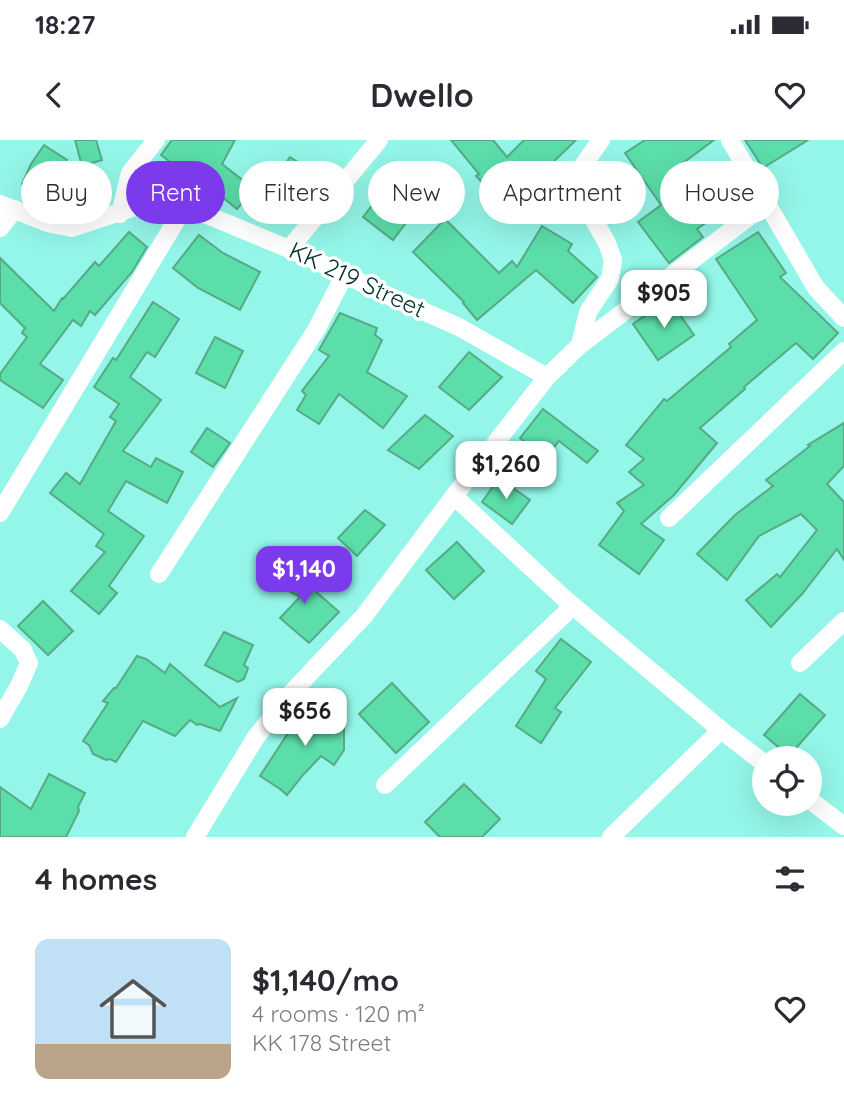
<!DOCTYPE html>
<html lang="en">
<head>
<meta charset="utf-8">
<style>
  :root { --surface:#fff; --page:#f7f7f7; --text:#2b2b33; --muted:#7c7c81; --accent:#7c3aed }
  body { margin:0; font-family:Quicksand,sans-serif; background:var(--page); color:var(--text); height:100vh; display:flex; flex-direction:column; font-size:26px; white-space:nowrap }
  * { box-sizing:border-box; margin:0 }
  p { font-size:23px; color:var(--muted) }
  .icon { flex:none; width:38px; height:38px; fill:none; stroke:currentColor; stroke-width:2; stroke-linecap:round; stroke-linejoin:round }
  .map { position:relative; height:697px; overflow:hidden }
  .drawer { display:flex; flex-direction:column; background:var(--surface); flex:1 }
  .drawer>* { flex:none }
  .guide { position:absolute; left:21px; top:21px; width:803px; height:63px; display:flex; gap:14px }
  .controls { position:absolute; left:752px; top:606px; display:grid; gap:14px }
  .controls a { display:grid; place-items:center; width:70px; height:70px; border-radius:50%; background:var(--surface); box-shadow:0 7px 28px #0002; font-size:35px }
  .price { position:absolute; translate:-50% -60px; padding:0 16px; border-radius:14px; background:#fff; color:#222; font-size:23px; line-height:46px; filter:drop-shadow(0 2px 4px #0008) }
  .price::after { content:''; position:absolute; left:50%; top:42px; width:21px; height:16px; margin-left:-10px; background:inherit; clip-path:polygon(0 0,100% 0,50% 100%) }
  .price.selected { background:var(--accent); color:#fff }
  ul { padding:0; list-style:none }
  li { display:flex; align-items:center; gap:21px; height:175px; padding:0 35px }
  li span { display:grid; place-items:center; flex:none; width:196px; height:140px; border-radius:14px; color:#555 }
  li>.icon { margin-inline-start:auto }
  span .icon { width:84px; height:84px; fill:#fffc; stroke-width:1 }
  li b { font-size:30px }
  h2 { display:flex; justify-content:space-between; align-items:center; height:84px; padding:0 35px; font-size:30px }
  .chip { padding:0 24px; border-radius:32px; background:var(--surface); box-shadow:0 7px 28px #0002; font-size:24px; line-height:63px }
  .chip.selected { background:var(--accent); color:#fff }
  .status { display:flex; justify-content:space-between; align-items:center; height:49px; padding:0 35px; background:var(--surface); direction:ltr }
  .status svg { height:19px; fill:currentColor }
  header { display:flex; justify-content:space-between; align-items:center; height:91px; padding:0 35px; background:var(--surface); font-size:32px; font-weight:700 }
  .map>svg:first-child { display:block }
  .building { fill:#5bdea9; stroke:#58a986; stroke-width:2 }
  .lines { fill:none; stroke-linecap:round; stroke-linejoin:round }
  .minor { stroke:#fff; stroke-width:18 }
  .labels { text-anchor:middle; stroke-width:7; stroke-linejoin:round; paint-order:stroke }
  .street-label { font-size:24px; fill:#03312c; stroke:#fff }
</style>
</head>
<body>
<div class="status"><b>18:27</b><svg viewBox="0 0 49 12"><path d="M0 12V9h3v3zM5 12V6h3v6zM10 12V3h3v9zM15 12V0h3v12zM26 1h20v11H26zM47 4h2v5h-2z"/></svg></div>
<header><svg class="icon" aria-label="back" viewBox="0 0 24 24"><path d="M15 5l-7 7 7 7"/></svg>Dwello<svg class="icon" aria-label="heart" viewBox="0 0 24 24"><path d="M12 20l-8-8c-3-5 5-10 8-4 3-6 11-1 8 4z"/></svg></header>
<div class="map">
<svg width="844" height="697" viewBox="0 0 844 697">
  <rect width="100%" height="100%" fill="#93f6e8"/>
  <g class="building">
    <path d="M75,0H96L102,20L82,26Z"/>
    <path d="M172,0H235L222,24L254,49L237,69L215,51L213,54L161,15Z"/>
    <path d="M451,0H493L507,17L524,0H576L545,30L540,26L500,62L476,36L479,34Z"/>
    <path d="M645,0H714L675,29L690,51L727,27L746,56L697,89L703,97L669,123L638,82L661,65L625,13Z"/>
    <path d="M745,0H808L763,28Z"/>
    <path d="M44,5L67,20L52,56L22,44L31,24Z"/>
    <path d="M290,17L315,33L304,50L298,46L273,80L251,64L272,35L275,38Z"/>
    <path d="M396,35L425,58L393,100L363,77Z"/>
    <path d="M445,79L499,133L512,121L517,127L542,86L572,104L568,111L597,137L573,163L536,130L477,180L463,163L464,162L413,112Z"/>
    <path d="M129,92L147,107L132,132L95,175L90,171L81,186L73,180L40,224L63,240L43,268L0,240V234L27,197L22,193L25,188L0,163V118L54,171L62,158L63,159L95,122L99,126Z"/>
    <path d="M758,92L786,133L780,137L838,193L813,219L796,203L744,247L745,249L700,288L717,303L674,355L641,384L664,400L639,434L599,405L624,371L617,363L644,345L629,332L644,319L626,305L664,259L667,261L731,207L729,204L757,180L716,119Z"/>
    <path d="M199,95L223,113L260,132L240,170L198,148L173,128Z"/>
    <path d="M669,159L694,195L658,220L633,184Z"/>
    <path d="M153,162L179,179L155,217L147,212L130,237L161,260L123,311L151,327L156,318L183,332L167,363L126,341L108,371L144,396L109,446L117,453L99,474L71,451L105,412L96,406L104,394L50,353L66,333L80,344L116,281L110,277L119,264L94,247L113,218L116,220Z"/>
    <path d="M340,173L377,188L375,195L382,200L367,232L407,256L383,288L339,254L319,284L297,270L306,255L302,251L329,216L319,210Z"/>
    <path d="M215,197L243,211L225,248L196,233Z"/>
    <path d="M469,212L502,237L469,270L439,247Z"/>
    <path d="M543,269L598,311L587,323L559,301L545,318L520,298Z"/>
    <path d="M425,275L453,296L419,329L388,310Z"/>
    <path d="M844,283V326L827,344L844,362V420L837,409L802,454L771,487L746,460L777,434L780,437L817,390L801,374L759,396L727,440L697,414L735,375L773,346L766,340L810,306L808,305Z"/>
    <path d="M207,288L230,303L213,327L191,312Z"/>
    <path d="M499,338L530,360L512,384L482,362Z"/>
    <path d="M365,370L385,385L357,416L338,398Z"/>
    <path d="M457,402L484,431L454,459L426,430Z"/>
    <path d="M276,426L304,441L339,472L309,503L280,478L300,457L268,440Z"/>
    <path d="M43,461L73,491L48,515L18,486Z"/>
    <path d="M224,492L253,505L244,525L248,528L244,539L238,542L205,525Z"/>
    <path d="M561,499L591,522L555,568L561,572L541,603L516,586L546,539L536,531Z"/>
    <path d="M137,516L146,519L165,533L170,524L220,567L237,558L220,591L200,584L197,585L190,580L175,596L143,581L116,622L110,619L106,620L93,614L89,605L83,601L108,563L103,561L114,548H116Z"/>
    <path d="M392,543L429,582L396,613L359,574Z"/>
    <path d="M800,554L825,575L789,616L764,595Z"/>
    <path d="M309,561L344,586V610L334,625L321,616L303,635L287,655L280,649L260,636Z"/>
    <path d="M49,634L85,653L78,667L79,671L66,697H0V647L31,669Z"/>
    <path d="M464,644L500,679L482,697H440L425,682Z"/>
  </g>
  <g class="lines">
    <g class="minor">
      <path d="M730,0L816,148L844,178"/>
      <path d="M0,64L47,83L72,88L150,62L185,66L289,109L345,134L373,149L459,187L547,237"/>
      <path d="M120,74L130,33L156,0"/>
      <path d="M0,88L15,69"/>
      <path d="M289,109L379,0"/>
      <path d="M580,205L766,64"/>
      <path d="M454,356L566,460L721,590L765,624"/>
      <path d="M0,373L185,66"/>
      <path d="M669,378L844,211"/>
      <path d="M159,434L316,190L345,134"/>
      <path d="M0,489L23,510L29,523L19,546L0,579"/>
      <path d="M800,523L844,481"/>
      <path d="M385,645L573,466"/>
      <path d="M810,660L844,686"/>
      <path d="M195,697L256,597L294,550L364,476L454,356L547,237L580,205L588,172L610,139L613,120L607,103L577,50V34L601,0"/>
      <path d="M611,697L721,590"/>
    </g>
  </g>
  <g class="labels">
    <g class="street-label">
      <text transform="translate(357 140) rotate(25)" y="8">KK 219 Street</text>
    </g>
  </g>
</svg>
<div class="controls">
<a><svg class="icon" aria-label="locate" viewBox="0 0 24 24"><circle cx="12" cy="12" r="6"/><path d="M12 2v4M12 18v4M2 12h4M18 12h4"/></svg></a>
</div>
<b class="price" style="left:664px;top:190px">$905</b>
<b class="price" style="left:506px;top:361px">$1,260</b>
<b class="price selected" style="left:304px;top:466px">$1,140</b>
<b class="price" style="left:305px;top:608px">$656</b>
<div class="guide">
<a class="chip">Buy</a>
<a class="chip selected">Rent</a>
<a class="chip">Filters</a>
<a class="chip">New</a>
<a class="chip">Apartment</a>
<a class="chip">House</a>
</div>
</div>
<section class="drawer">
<h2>4 homes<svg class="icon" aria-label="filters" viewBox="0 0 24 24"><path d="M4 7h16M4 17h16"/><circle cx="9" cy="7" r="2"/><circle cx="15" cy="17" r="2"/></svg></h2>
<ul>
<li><span style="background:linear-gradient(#bfe0f5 75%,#b9a48a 0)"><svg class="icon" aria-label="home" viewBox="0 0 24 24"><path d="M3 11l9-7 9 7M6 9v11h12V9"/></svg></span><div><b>$1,140/mo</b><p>4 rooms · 120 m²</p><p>KK 178 Street</p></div><svg class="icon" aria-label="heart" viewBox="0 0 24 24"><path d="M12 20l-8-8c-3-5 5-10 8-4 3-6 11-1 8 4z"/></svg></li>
</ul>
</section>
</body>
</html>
